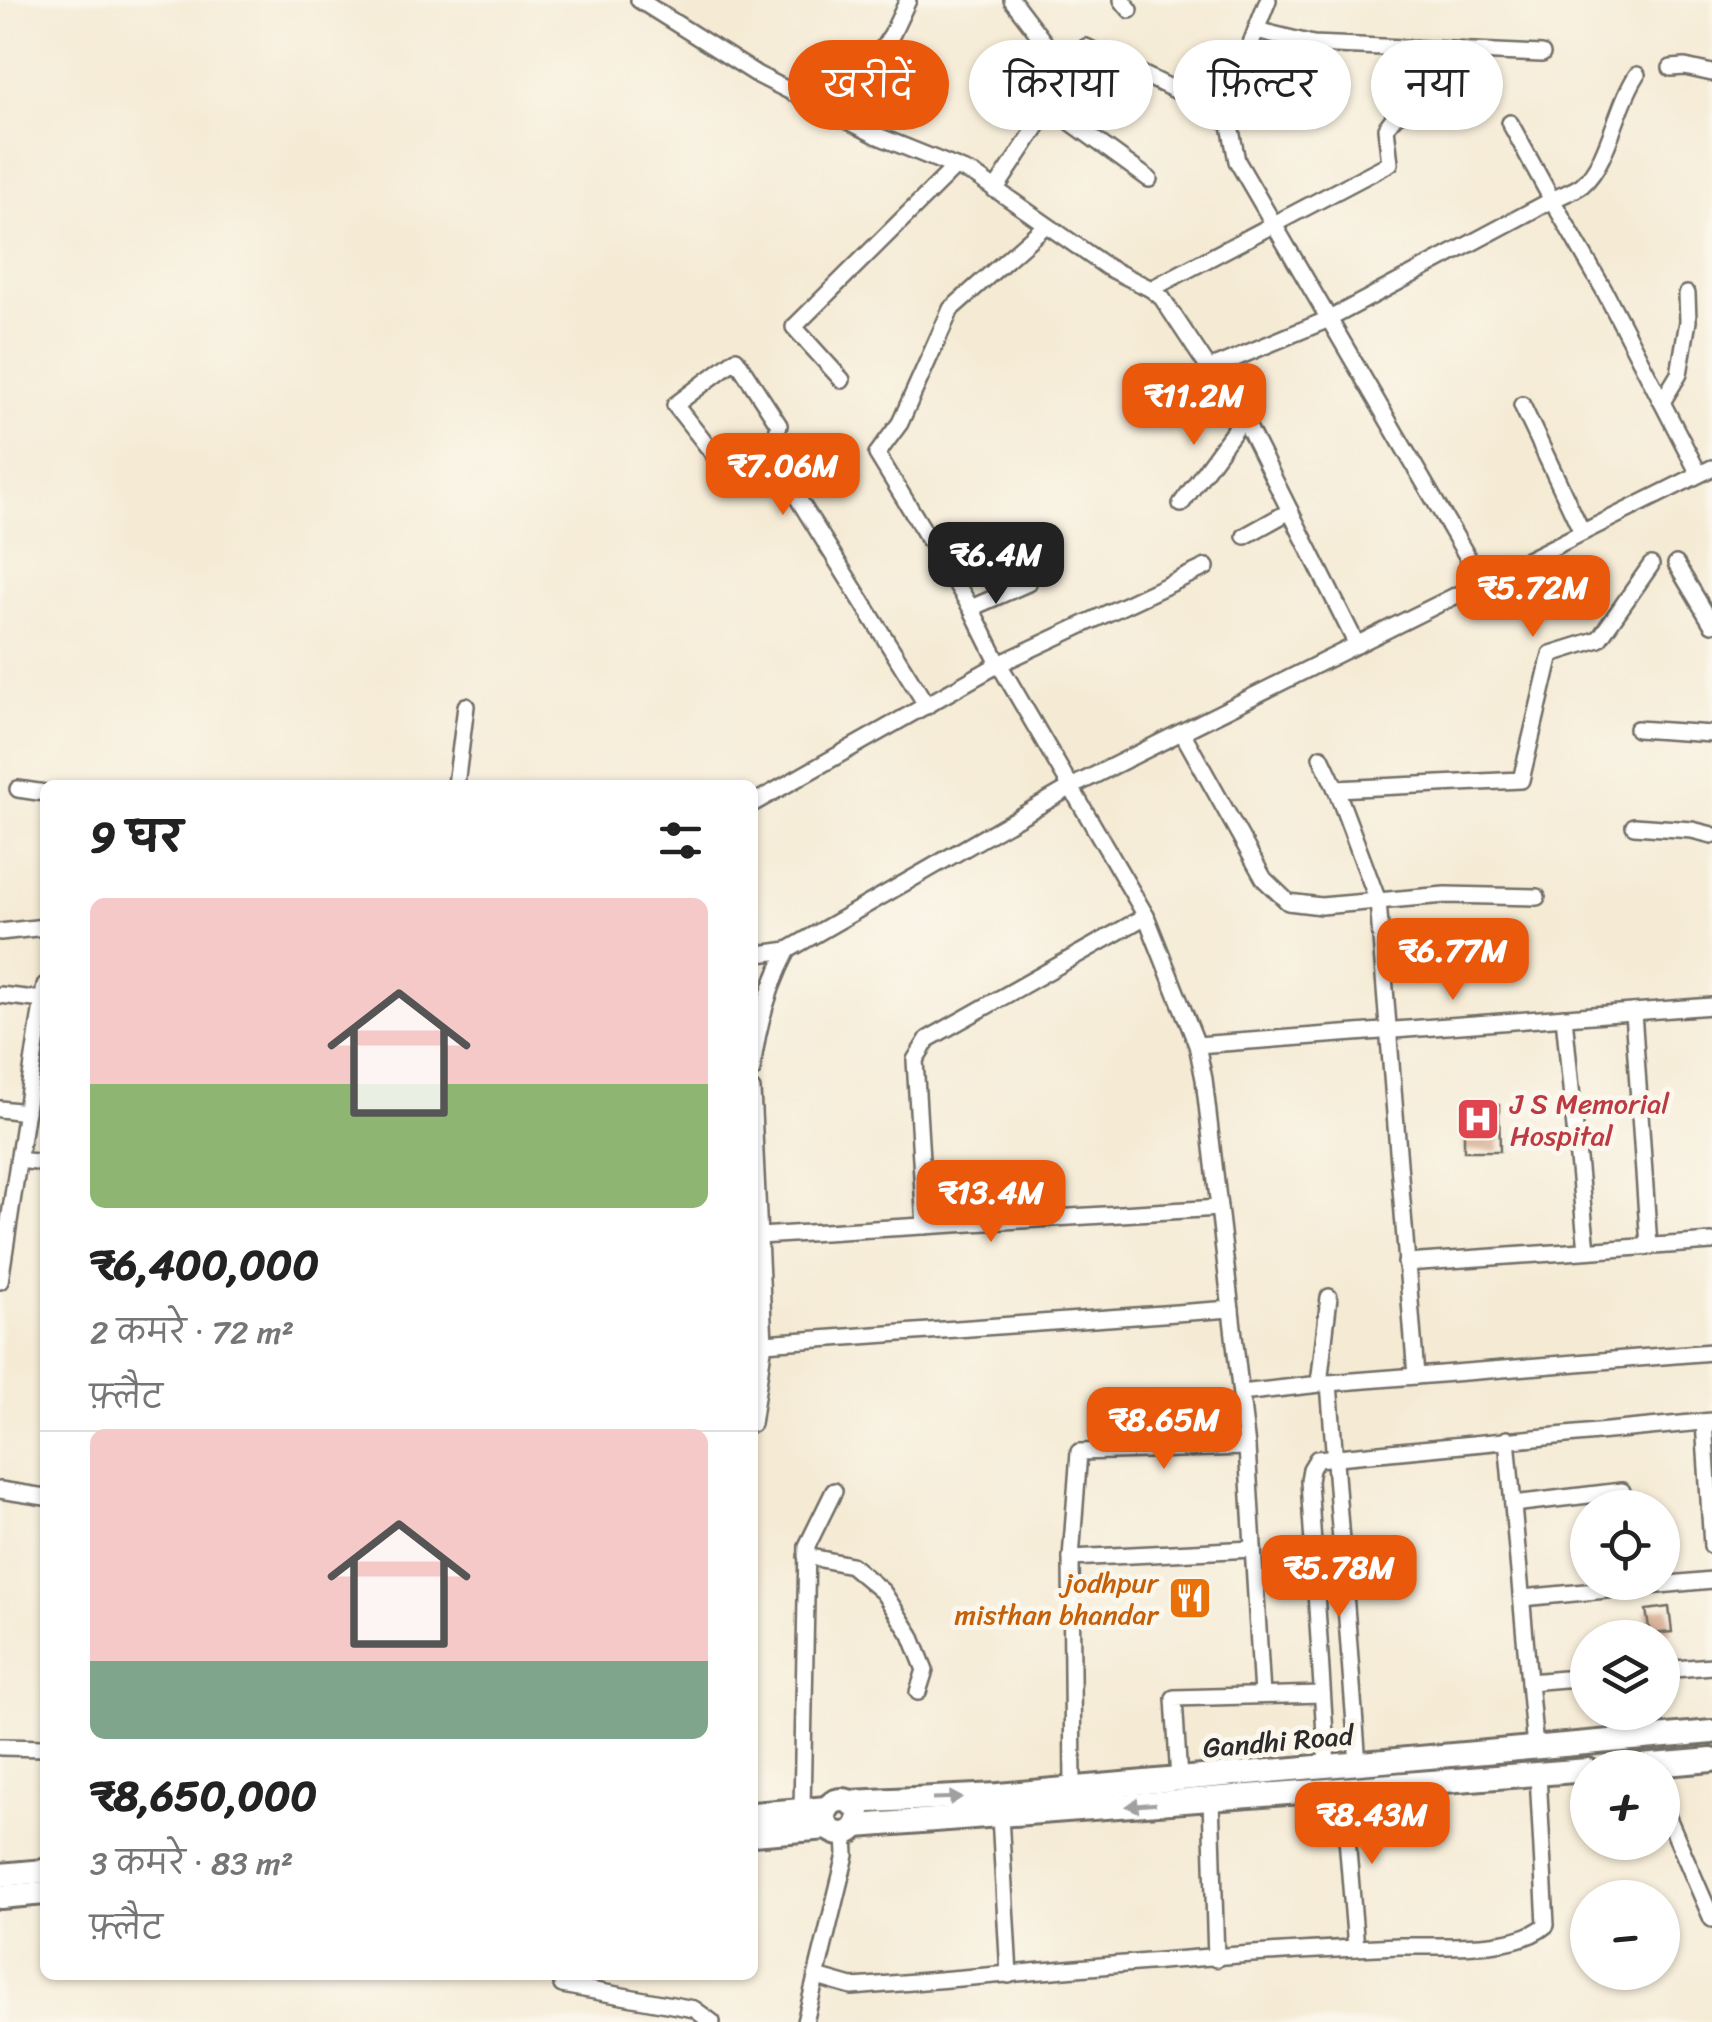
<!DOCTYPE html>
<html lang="hi">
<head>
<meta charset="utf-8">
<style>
  :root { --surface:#fff; --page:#f6f6f6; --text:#222; --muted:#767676; --line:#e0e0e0; --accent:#ea580c }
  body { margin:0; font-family:Sriracha,"Playpen Sans Deva",sans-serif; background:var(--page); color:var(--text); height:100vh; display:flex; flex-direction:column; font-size:38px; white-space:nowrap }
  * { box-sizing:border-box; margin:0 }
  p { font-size:32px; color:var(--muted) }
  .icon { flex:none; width:55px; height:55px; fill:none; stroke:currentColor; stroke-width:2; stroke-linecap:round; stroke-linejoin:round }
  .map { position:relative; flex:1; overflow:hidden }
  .side { position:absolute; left:40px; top:780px; width:718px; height:1200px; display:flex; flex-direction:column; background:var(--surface); border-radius:15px; box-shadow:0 2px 8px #0004 }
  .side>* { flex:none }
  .guide { position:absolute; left:788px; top:40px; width:772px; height:90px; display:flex; gap:20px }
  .controls { position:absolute; left:1570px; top:1490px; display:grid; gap:20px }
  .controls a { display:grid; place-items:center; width:110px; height:110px; border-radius:50%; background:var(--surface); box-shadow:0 2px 8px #0004; font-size:50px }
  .price { position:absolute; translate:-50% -85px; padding:0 22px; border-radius:20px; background:var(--accent); color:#fff; font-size:32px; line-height:65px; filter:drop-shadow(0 2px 5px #0008) }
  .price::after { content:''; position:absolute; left:50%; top:60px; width:30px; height:22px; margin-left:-15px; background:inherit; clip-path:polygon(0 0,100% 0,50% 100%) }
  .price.current { background:#222; color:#fff }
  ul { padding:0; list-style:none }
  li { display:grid; align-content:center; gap:20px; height:530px; padding:0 50px }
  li+li { border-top:2px solid var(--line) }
  li span { display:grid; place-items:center; height:310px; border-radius:15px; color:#555 }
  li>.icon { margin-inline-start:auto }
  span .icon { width:180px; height:180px; fill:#fffc; stroke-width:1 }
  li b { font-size:42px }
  h2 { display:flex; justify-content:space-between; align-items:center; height:120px; padding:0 50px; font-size:42px }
  .pill { padding:0 35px; border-radius:45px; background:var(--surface); box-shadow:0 2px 8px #0004; font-size:35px; line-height:90px }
  .pill.current { background:var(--accent); color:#fff }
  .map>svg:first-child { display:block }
  .building { fill:#cc9879 }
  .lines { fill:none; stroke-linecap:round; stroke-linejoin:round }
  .street-casing { stroke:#726e66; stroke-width:20 }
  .secondary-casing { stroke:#726e66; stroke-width:28 }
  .street { stroke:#fff; stroke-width:15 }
  .secondary { stroke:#fff; stroke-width:22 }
  .oneway { fill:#a0a0a0 }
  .labels { text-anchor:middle; stroke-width:10; stroke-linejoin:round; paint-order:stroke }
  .health-label { font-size:28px; fill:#be3a42; stroke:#fbf7ec; text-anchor:start }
  .food-label { font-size:28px; fill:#c56008; stroke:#fbf7ec; text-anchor:end }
  .street-label { font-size:28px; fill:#2b2b2b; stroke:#fbf7ec }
</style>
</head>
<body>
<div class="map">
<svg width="1712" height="2022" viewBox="0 0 1712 2022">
  <rect width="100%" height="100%" fill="#fbf7ec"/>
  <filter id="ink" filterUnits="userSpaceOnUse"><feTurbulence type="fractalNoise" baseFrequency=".01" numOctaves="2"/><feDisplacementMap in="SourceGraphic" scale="20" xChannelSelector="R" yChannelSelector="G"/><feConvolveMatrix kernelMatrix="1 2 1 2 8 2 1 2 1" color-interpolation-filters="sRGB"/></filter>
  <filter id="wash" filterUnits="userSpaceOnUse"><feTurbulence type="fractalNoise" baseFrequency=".0048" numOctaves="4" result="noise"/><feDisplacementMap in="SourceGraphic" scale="40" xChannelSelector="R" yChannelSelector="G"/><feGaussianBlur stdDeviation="2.25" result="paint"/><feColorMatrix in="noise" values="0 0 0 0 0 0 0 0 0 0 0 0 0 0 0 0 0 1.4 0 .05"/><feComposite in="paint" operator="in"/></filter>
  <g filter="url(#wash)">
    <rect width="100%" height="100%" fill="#f5ebd5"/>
    <g id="blocks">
      <g class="building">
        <path d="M1464,1105H1499L1500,1151H1464Z"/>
        <path d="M1669,1607L1672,1632L1650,1634L1646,1610Z"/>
      </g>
    </g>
  </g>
  <g filter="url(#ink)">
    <use href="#blocks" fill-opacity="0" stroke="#726e66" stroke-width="2.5"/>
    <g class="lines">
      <g class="street-casing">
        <g id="street">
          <path d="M639,0L758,75L878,136L975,175L1107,267L1151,289L1390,163L1386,128L1395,116L1415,105L1427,51"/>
          <path d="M1012,0L1047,46"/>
          <path d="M1122,0L1130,10"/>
          <path d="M1256,30L1313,44L1542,54"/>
          <path d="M1671,68L1685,67L1712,73"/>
          <path d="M838,116L892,34L908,0"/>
          <path d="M1510,123L1552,200C1561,195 1574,191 1582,185C1609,162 1616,106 1637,75"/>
          <path d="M1230,125L1238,76L1268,0"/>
          <path d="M1149,179L1050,107L1086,47L1206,105L1230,125L1237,161L1482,582"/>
          <path d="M995,190L1050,107"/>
          <path d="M1046,225L951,309L900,423L877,454L971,608L999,664L1146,916L1197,1045L1204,1079L1247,1447L1262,1695"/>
          <path d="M1151,289L1162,298L1249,429L1357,645"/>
          <path d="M1209,369L1329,319L1552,200L1604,290L1699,474"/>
          <path d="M842,380L794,327L955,167"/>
          <path d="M1662,402L1679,374L1688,321L1687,294"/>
          <path d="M1522,405L1582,532"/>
          <path d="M726,470L675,405L736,359L779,425L773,449L774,460L927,706"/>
          <path d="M1181,504L1243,419"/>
          <path d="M1245,536L1290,511"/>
          <path d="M1676,564L1712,624"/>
          <path d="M971,608L1028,583"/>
          <path d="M1637,729L1712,734"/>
          <path d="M1182,732L1264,879L1288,902L1321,906L1445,895L1537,897"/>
          <path d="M1321,757L1336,789L1378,901L1416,1376"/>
          <path d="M456,785L466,706"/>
          <path d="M18,789L45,793"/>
          <path d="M1336,789L1521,780L1551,654L1599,639L1651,565"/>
          <path d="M752,804L999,664L1206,567"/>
          <path d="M1634,826L1692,830L1712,835"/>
          <path d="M0,932L45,927"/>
          <path d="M752,955L788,950L1073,786L1712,468"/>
          <path d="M0,995L43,1000"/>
          <path d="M1633,1012L1649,1246"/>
          <path d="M1564,1017L1587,1250"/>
          <path d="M1197,1045L1712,1006"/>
          <path d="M752,1070C757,1027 768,988 788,950"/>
          <path d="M752,1090L764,1343L752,1424"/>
          <path d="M0,1109L26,1112"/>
          <path d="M18,1160L45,1163"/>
          <path d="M925,1226L915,1060L928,1039L1146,916"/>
          <path d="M759,1236L1219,1208"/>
          <path d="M1406,1263L1712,1242"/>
          <path d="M0,1281L45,985"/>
          <path d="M764,1343L1231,1309"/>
          <path d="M1329,1383L1358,1764"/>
          <path d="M1319,1384L1329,1297"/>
          <path d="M1241,1393L1329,1383L1712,1352"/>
          <path d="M1704,1422L1712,1546"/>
          <path d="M1507,1439L1535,1748"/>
          <path d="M0,1490L45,1497"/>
          <path d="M1513,1504L1622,1491"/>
          <path d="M806,1556L851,1565L883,1592L911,1635L925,1670L918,1692"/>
          <path d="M1071,1558L1253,1549"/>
          <path d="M1522,1598L1712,1580"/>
          <path d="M1662,1670L1712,1666"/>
          <path d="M1529,1682L1588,1677"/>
          <path d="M0,1747L45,1748"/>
          <path d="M1327,1766L1309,1481L1311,1469L1317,1459L1712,1421"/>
          <path d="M1179,1780L1174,1698L1322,1694"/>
          <path d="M1073,1789L1071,1558L1079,1452L1247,1447"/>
          <path d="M1343,1789L1356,1948"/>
          <path d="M1211,1799L1216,1959"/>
          <path d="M1662,1804L1712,1919"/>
          <path d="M802,1810L807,1546L834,1491"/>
          <path d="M1000,1816L1009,1975"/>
          <path d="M817,1977L852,1987C1034,1973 1217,1953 1399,1946C1439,1945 1516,1952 1546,1925L1538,1774"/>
          <path d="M562,1985L694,2009L712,2022"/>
          <path d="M805,2022L846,1855L845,1834"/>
        </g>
      </g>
      <g class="secondary-casing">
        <g id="secondary">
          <path d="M1618,1768L1712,1760"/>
          <circle cx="842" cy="1817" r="17"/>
          <path d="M850,1802L998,1795L1712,1732"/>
          <path d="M752,1814L828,1808"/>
          <path d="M857,1826L1588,1770"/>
          <path d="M752,1834L828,1828"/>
          <path d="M0,1875L45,1871"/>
          <path d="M0,1897L45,1893"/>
        </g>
      </g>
      <use href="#street" class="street"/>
      <use href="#secondary" class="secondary"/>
    </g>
    <defs><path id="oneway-solid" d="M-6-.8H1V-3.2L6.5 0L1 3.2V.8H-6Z" transform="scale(2.5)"/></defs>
    <g class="oneway">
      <use href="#oneway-solid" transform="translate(947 1798) rotate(-2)"/>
      <use href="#oneway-solid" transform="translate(1141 1805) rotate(175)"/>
    </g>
  </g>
  <defs>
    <g id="hospital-square" transform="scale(2.25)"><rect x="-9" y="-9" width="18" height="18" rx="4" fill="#e0444e" stroke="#fbf7ec"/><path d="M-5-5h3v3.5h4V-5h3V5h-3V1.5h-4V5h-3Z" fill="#fff"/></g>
    <g id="restaurant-square" transform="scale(2.25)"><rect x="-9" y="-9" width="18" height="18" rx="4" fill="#e8710a" stroke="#fbf7ec"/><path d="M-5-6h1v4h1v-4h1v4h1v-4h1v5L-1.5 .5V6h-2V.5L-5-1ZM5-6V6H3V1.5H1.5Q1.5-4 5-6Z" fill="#fff"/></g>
  </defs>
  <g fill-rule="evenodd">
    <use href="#hospital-square" x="1478" y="1119"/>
    <use href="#restaurant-square" x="1190" y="1598"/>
  </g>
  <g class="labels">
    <g class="health-label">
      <text x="1510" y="1113">J S Memorial<tspan x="1510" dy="32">Hospital</tspan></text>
    </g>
    <g class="food-label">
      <text x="1158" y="1592">jodhpur<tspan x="1158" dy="32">misthan bhandar</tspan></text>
    </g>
    <g class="street-label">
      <text transform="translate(1278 1741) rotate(-5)" y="10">Gandhi Road</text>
    </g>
  </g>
</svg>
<div class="controls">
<a><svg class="icon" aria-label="locate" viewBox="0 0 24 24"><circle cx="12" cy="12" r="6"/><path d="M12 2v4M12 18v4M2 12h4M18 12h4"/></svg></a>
<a><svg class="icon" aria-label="layers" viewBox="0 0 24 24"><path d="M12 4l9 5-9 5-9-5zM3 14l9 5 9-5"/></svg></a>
<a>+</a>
<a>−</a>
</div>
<b class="price" style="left:1194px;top:448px">₹11.2M</b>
<b class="price" style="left:783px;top:518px">₹7.06M</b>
<b class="price current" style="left:996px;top:607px">₹6.4M</b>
<b class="price" style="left:1533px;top:640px">₹5.72M</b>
<b class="price" style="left:1453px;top:1003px">₹6.77M</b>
<b class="price" style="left:991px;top:1245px">₹13.4M</b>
<b class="price" style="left:1164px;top:1472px">₹8.65M</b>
<b class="price" style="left:1339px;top:1620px">₹5.78M</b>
<b class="price" style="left:1372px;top:1867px">₹8.43M</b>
<div class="guide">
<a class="pill current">खरीदें</a>
<a class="pill">किराया</a>
<a class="pill">फ़िल्टर</a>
<a class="pill">नया</a>
</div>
<section class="side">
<h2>9 घर<svg class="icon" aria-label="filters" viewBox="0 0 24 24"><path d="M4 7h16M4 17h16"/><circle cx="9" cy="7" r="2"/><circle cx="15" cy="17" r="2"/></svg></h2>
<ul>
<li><span style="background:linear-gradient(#f6c9c9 60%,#8fb573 0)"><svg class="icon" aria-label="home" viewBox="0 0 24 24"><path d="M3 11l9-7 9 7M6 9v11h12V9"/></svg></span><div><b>₹6,400,000</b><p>2 कमरे · 72 m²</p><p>फ़्लैट</p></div></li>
<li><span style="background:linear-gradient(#f6c9c9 75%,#7fa58c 0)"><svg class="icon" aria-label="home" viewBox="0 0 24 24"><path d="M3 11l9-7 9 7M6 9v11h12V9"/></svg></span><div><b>₹8,650,000</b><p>3 कमरे · 83 m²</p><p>फ़्लैट</p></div></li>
</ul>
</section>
</div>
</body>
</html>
